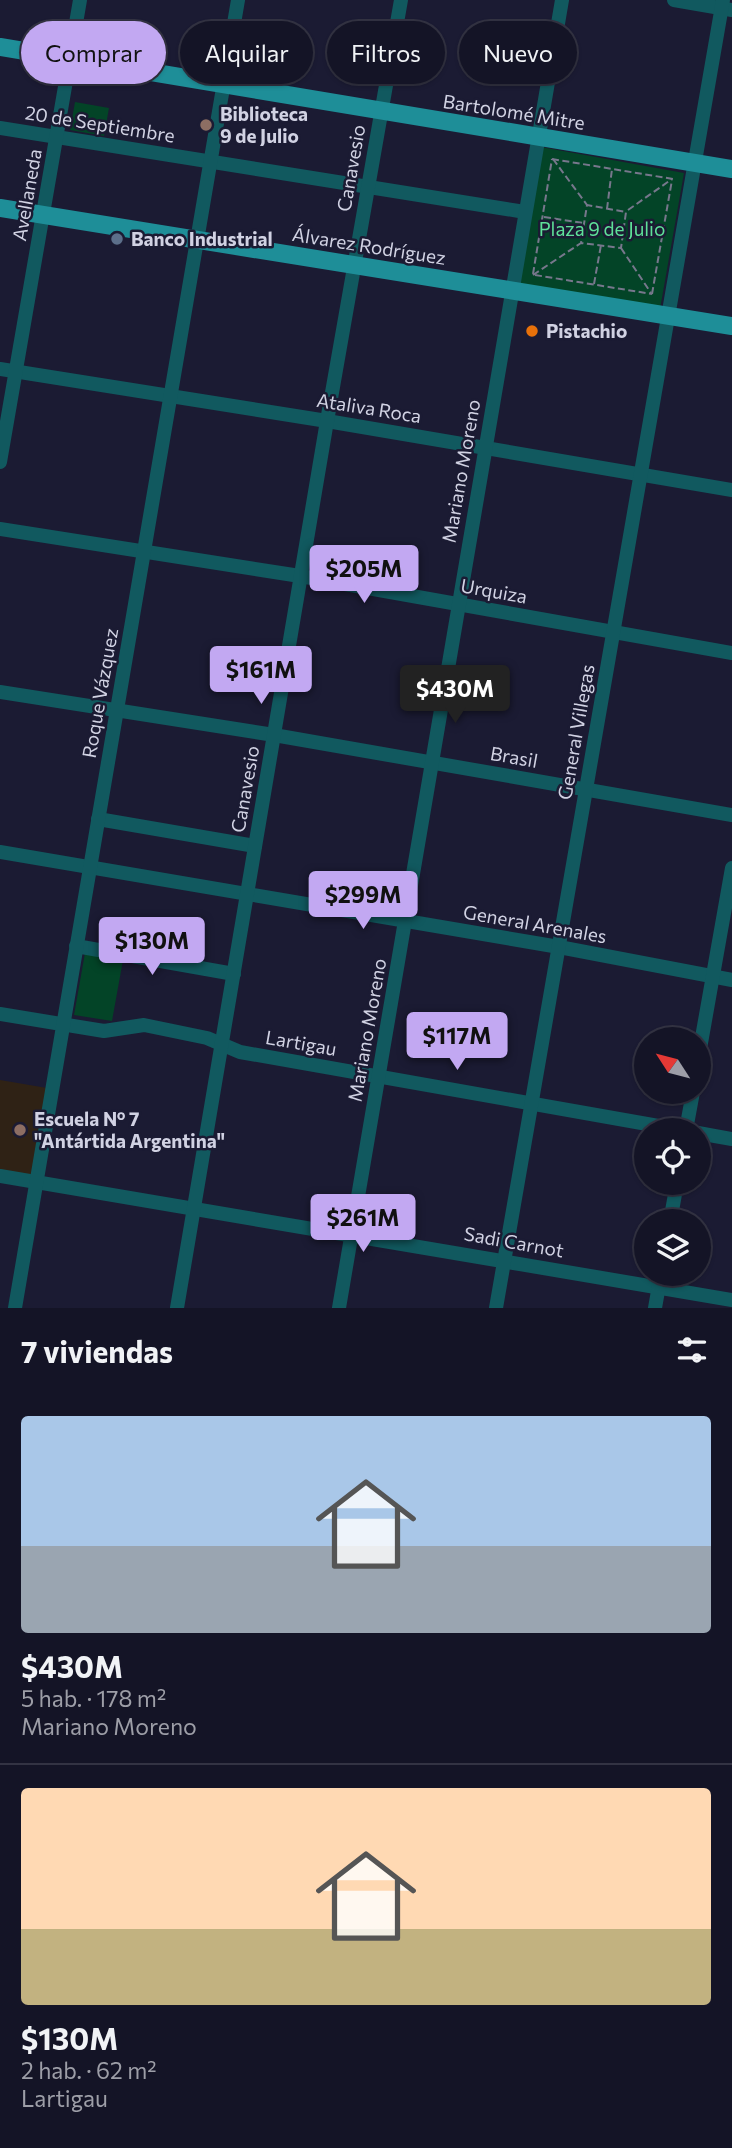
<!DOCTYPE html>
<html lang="es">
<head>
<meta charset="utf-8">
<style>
  :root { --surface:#141426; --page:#212132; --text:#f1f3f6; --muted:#9d9ea7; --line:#333343; --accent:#c2a8f2 }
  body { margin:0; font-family:Commissioner,sans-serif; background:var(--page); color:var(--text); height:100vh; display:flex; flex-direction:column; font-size:26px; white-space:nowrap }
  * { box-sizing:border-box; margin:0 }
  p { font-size:23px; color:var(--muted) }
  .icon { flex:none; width:38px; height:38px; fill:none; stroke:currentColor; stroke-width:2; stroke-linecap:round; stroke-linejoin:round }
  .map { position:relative; height:1308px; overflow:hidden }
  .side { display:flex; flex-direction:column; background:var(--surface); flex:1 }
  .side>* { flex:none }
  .hud { position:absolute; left:21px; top:21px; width:691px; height:63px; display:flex; gap:14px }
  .needle { width:46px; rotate:306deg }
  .tools { position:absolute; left:634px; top:1027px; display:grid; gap:14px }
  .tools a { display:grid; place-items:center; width:77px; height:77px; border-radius:50%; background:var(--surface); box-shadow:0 2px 5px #0004,0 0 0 2px var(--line); font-size:35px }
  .price { position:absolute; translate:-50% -60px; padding:0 16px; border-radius:7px; background:var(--accent); color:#111; font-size:23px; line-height:46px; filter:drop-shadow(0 2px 4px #0008) }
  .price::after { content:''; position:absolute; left:50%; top:42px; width:21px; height:16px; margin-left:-10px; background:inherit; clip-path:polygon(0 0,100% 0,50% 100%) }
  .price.current { background:#222; color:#fff }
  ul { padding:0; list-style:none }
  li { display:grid; align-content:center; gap:14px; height:371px; padding:0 21px }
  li+li { border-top:2px solid var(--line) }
  li span { display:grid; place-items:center; height:217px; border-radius:7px; color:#555 }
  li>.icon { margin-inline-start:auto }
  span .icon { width:126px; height:126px; fill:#fffc; stroke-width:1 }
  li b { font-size:30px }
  h2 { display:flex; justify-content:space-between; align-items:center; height:84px; padding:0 21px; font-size:30px }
  .tag { padding:0 24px; border-radius:32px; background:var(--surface); box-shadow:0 2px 5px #0004,0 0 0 2px var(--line); font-size:24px; line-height:63px }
  .tag.current { background:var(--accent); color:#111 }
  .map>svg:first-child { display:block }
  .education { fill:#2f2215 }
  .green { fill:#034427 }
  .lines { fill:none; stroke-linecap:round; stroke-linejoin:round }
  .path { stroke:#77778c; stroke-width:2; stroke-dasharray:7 3.5; stroke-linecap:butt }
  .minor { stroke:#11595f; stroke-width:14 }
  .major { stroke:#1e8e98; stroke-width:18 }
  .education-dot { fill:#8d6e63; stroke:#1b1b33; stroke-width:2.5 }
  .service-dot { fill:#5c6f8a; stroke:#1b1b33; stroke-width:2.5 }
  .food-dot { fill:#e8710a; stroke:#1b1b33; stroke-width:2.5 }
  .labels { text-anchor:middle; stroke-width:5; stroke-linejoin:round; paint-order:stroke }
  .street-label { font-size:19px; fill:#d1d2e3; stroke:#1b1b33 }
  .poi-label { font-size:19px; font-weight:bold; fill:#d1d2e3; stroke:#1b1b33; text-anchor:start }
  .park-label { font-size:19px; fill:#5ee199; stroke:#1b1b33 }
</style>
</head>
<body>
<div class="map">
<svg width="732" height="1308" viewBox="0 0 732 1308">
  <rect width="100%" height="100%" fill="#1b1b33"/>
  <path class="education" d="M0,1080L47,1088L33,1178L0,1173Z"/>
  <g class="green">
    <path d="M75,102L109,108L104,136L70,130Z"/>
    <path d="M541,147L684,173L660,309L518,286Z"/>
    <path d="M85,953L123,960L112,1021L74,1015Z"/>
  </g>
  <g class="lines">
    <g class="path">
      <path d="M552,159L673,179"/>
      <path d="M553,159L587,205"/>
      <path d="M607,209L612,169"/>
      <path d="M628,210L672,179"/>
      <path d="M544,217L583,223"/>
      <path d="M621,248L651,293"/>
      <path d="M533,274L552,159"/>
      <path d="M533,275L581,243L587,205L626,212L621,248L581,243"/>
      <path d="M535,275L652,294"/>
      <path d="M594,284L601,245"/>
      <path d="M652,294L672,180"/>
    </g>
    <g class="minor">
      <path d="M674,0L732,10"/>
      <path d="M0,128L525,212"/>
      <path d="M0,369L327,421L732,490"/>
      <path d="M0,462L80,0"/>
      <path d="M0,529L300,576L732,653"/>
      <path d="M0,692L274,735L732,815"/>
      <path d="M98,819L255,846"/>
      <path d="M0,852L559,947L732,980"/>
      <path d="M76,946L234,974"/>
      <path d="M0,1014L104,1031L144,1025L207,1038L240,1052L681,1130"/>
      <path d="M698,1060L732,868"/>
      <path d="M686,1130L693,1092"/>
      <path d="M698,1133L732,1139"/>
      <path d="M0,1176L732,1300"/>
      <path d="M670,1222L677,1183"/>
      <path d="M15,1308L238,0"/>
      <path d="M177,1308L327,421L401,0"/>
      <path d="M339,1308L562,0"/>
      <path d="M496,1308L723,0"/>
      <path d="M655,1308L661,1274"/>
    </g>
    <g class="major">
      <path d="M0,47L732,169"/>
      <path d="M0,208L732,326"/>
    </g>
  </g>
  <g class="education-dot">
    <circle cx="206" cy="125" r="7"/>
    <circle cx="20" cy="1130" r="7"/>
  </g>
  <circle class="service-dot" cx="117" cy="239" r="7"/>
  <circle class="food-dot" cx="532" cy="331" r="7"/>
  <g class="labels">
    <g class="street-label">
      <text transform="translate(514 112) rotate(9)" y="7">Bartolomé Mitre</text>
      <text transform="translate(100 124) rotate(9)" y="7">20 de Septiembre</text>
      <text transform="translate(351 168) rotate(-80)" y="7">Canavesio</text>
      <text transform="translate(27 195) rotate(-80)" y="7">Avellaneda</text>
      <text transform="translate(369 246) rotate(9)" y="7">Álvarez Rodríguez</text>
      <text transform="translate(369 408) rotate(9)" y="7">Ataliva Roca</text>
      <text transform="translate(461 471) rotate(-80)" y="7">Mariano Moreno</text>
      <text transform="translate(494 591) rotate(10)" y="7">Urquiza</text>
      <text transform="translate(100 693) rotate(-80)" y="7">Roque Vázquez</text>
      <text transform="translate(576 732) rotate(-80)" y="7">General Villegas</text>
      <text transform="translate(514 757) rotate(10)" y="7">Brasil</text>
      <text transform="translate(245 789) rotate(-80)" y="7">Canavesio</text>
      <text transform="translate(535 924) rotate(10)" y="7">General Arenales</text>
      <text transform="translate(367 1030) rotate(-80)" y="7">Mariano Moreno</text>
      <text transform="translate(301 1043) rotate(10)" y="7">Lartigau</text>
      <text transform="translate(514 1242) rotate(10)" y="7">Sadi Carnot</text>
    </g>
    <g class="poi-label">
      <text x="220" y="121">Biblioteca<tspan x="220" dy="22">9 de Julio</tspan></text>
      <text x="131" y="246">Banco Industrial</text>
      <text x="546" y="338">Pistachio</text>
      <text x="34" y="1126">Escuela Nº 7<tspan x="34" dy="22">"Antártida Argentina"</tspan></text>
    </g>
    <g class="park-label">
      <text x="602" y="236">Plaza 9 de Julio</text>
    </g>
  </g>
</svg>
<div class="tools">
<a><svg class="needle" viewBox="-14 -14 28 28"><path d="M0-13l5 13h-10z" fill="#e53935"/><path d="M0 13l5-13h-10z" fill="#9d9ea7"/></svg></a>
<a><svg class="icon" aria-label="locate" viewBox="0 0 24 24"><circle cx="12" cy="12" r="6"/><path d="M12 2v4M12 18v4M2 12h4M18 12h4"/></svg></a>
<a><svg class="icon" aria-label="layers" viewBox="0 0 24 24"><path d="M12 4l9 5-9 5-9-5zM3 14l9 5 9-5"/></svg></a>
</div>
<b class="price" style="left:364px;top:605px">$205M</b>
<b class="price" style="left:261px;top:706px">$161M</b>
<b class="price current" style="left:455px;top:725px">$430M</b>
<b class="price" style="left:363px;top:931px">$299M</b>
<b class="price" style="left:152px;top:977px">$130M</b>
<b class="price" style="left:457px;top:1072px">$117M</b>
<b class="price" style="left:363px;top:1254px">$261M</b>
<div class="hud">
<a class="tag current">Comprar</a>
<a class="tag">Alquilar</a>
<a class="tag">Filtros</a>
<a class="tag">Nuevo</a>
</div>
</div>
<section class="side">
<h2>7 viviendas<svg class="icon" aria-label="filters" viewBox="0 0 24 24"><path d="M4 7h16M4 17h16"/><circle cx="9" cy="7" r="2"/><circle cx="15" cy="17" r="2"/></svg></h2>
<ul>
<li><span style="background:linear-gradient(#a9c7e8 60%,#9aa5b1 0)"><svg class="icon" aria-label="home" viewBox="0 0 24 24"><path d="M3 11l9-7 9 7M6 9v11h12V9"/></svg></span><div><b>$430M</b><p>5 hab. · 178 m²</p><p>Mariano Moreno</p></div></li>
<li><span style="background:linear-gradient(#ffd9b3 65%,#c2b280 0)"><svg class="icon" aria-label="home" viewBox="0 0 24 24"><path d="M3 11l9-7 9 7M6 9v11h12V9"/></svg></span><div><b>$130M</b><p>2 hab. · 62 m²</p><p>Lartigau</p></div></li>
</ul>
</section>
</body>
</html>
